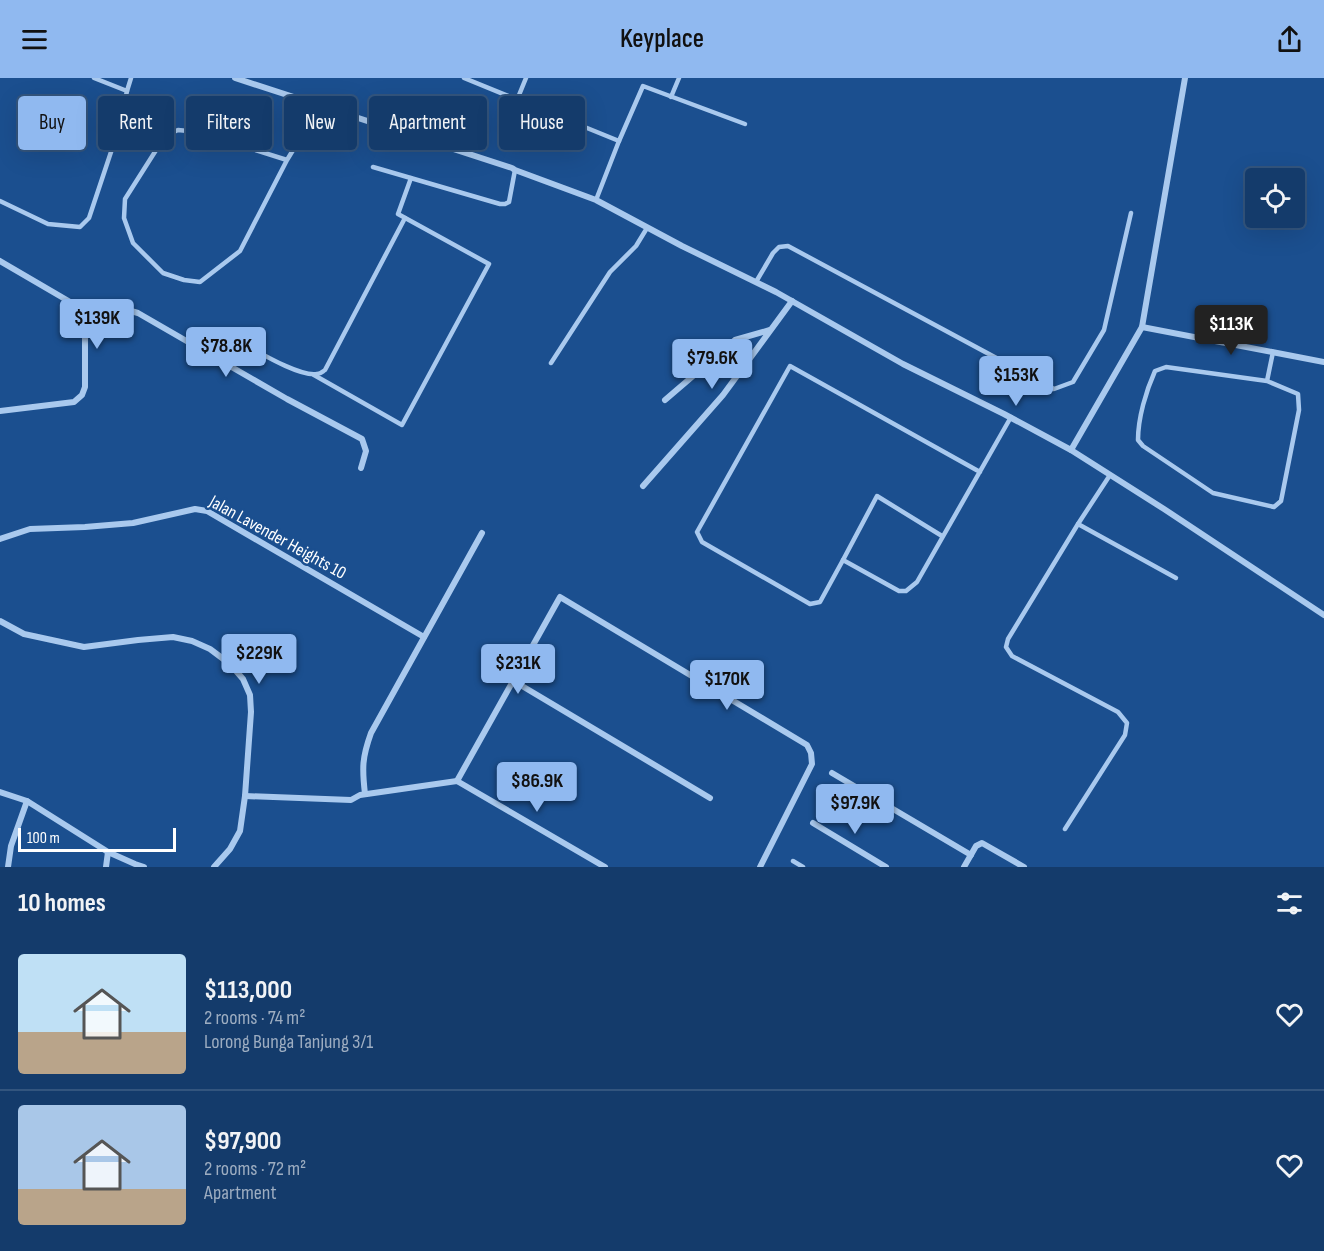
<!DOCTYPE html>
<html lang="en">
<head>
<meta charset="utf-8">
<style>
  :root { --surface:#143b6b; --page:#214673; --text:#f1f3f6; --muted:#9dadc1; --line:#33557e; --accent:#90b9f0 }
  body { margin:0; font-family:"Sofia Sans Condensed",sans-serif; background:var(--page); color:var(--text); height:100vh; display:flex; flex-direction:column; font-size:22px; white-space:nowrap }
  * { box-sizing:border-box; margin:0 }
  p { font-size:20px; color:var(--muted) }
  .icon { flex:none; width:33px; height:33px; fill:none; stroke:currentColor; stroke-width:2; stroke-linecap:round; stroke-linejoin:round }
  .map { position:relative; height:789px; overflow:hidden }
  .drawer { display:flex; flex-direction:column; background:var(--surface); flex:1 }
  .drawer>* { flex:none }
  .top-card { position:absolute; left:18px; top:18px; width:600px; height:54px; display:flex; gap:12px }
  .controls { position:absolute; left:1245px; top:90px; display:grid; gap:12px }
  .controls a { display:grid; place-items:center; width:60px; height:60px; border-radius:6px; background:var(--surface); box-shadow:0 6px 24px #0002,0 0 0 2px var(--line); font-size:30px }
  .scale { position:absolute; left:18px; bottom:15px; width:158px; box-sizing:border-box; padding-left:6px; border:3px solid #fff; border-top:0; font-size:16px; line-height:21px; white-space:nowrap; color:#fff; -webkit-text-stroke:4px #1b4f8f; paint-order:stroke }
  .price { position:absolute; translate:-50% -51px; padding:0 14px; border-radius:6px; background:var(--accent); color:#111; font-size:20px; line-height:39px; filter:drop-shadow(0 2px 3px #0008) }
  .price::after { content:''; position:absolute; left:50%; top:36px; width:18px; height:14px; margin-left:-9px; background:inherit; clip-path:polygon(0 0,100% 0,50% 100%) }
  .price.selected { background:#222; color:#fff }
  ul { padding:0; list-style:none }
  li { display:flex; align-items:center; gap:18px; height:150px; padding:0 18px }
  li+li { border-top:2px solid var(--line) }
  li span { display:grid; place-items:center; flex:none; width:168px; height:120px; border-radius:6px; color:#555 }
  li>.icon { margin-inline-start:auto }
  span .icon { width:72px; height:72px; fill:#fffc; stroke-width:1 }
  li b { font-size:26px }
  h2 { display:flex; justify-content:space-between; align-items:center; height:72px; padding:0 18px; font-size:26px }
  .chip { padding:0 21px; border-radius:6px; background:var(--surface); box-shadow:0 6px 24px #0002,0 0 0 2px var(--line); font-size:21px; line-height:54px }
  .chip.selected { background:var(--accent); color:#111 }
  header { display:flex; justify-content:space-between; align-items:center; height:78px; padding:0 18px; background:var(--accent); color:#111; font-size:27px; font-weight:600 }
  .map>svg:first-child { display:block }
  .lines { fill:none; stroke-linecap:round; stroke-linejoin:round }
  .lane { stroke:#a9c9ee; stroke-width:4.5 }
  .street { stroke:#a9c9ee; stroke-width:6 }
  .labels { text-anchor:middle; stroke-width:5; stroke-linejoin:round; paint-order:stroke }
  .street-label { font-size:18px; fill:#fff; stroke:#1b4f8f }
</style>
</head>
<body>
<header><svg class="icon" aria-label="menu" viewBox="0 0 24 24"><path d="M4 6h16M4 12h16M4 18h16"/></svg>Keyplace<svg class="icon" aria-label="share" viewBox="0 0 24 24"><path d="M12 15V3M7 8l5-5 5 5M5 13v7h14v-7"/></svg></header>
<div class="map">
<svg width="1324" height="789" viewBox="0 0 1324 789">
  <rect width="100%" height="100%" fill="#1b4f8f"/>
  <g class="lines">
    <g class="lane">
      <path d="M94,0L127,13L131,0"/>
      <path d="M464,0L619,63L596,122"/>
      <path d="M671,19L679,0"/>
      <path d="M517,22L526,0"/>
      <path d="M619,63L643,8L745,46"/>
      <path d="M287,82L240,173L200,204L184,202L163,195L133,165L124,140L125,121L165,58L178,52L198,54L287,82L320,28"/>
      <path d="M373,89L500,126H505L509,124L515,92"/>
      <path d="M0,123L48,146L80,149L89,140L119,50L127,13"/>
      <path d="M756,204L773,175L779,169L788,168L1054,311L1073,304L1104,252L1131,135"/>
      <path d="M240,264C257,273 299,299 317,296C321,296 322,294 325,292L405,140"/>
      <path d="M551,285L610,194L636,168L647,150"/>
      <path d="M314,297L402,347L489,186L398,136L411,100"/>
      <path d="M1267,303L1298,316L1299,332L1281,423L1274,429L1213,415L1143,368L1138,362C1138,340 1146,313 1155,293L1166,289L1267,303L1273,274"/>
      <path d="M980,394L790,288L697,454L702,464L810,526L820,524L843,482L899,513H906L917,504L1011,339"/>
      <path d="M1078,446L1176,500"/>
      <path d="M843,482L877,418L942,458"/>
      <path d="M1065,751L1125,657L1127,645L1118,634L1012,578L1006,569L1008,561L1078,446L1110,397"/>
      <path d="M793,783L803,789"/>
    </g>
    <g class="street">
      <path d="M235,0L512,90L515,92L596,122L682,168L776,214L903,286L1004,336L1071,372L1164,431L1324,537"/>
      <path d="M0,183L77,228L85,245V309L82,317L74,324L0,333"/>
      <path d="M77,228L99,224L138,235L287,321L362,361L366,373L361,390"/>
      <path d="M1142,249L1324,284"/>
      <path d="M665,322L735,262L770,252"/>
      <path d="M1071,372L1142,249L1185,0"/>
      <path d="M643,408L723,317L792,223"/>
      <path d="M0,461L30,451L85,449L133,445L195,431L207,433L424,559"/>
      <path d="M0,543L24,556L84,569L138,562L173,559L192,563L210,571L230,586L243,601L250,617L251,634L245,718L240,753L230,771L214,789"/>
      <path d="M512,602L710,720"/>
      <path d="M832,695L971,777"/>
      <path d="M457,703L560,519L807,667L811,675L812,686L760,789"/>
      <path d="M457,703L605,789"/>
      <path d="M0,714L27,723L108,774L135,786L144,789"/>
      <path d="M365,716C362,690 362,680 371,655L482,455"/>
      <path d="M245,718L351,722L360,717L457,703"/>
      <path d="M813,745L886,789"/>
      <path d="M8,789L11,768L27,723"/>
      <path d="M106,789L108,774"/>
      <path d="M964,789L976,768L982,765L1024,789"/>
    </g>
  </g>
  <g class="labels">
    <g class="street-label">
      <text transform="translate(278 459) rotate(29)" y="6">Jalan Lavender Heights 10</text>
    </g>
  </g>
</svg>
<div class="controls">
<a><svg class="icon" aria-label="locate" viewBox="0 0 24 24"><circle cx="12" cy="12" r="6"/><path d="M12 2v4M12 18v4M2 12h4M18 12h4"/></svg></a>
</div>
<div class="scale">100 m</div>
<b class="price" style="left:97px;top:272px">$139K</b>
<b class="price selected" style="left:1231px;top:278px">$113K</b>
<b class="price" style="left:226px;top:300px">$78.8K</b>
<b class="price" style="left:712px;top:312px">$79.6K</b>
<b class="price" style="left:1016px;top:329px">$153K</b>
<b class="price" style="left:259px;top:607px">$229K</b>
<b class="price" style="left:518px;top:617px">$231K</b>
<b class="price" style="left:727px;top:633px">$170K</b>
<b class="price" style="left:537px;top:735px">$86.9K</b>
<b class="price" style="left:855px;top:757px">$97.9K</b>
<div class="top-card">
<a class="chip selected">Buy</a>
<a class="chip">Rent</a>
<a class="chip">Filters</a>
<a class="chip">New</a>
<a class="chip">Apartment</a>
<a class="chip">House</a>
</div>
</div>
<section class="drawer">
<h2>10 homes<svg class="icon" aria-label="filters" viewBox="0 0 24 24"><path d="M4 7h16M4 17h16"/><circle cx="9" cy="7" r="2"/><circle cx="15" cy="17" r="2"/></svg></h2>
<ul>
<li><span style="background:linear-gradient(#bfe0f5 65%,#b9a48a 0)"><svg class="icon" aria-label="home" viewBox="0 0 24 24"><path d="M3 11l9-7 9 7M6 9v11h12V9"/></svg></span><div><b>$113,000</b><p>2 rooms · 74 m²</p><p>Lorong Bunga Tanjung 3/1</p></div><svg class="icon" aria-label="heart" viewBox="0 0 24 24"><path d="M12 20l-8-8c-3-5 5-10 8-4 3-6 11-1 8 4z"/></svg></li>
<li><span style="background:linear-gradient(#a9c7e8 70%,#b9a48a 0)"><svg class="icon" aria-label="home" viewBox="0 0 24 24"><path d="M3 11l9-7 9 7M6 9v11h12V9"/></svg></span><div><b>$97,900</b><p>2 rooms · 72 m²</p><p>Apartment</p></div><svg class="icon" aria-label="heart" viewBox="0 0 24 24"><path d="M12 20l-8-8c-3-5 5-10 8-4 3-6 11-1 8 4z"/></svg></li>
</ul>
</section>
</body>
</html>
